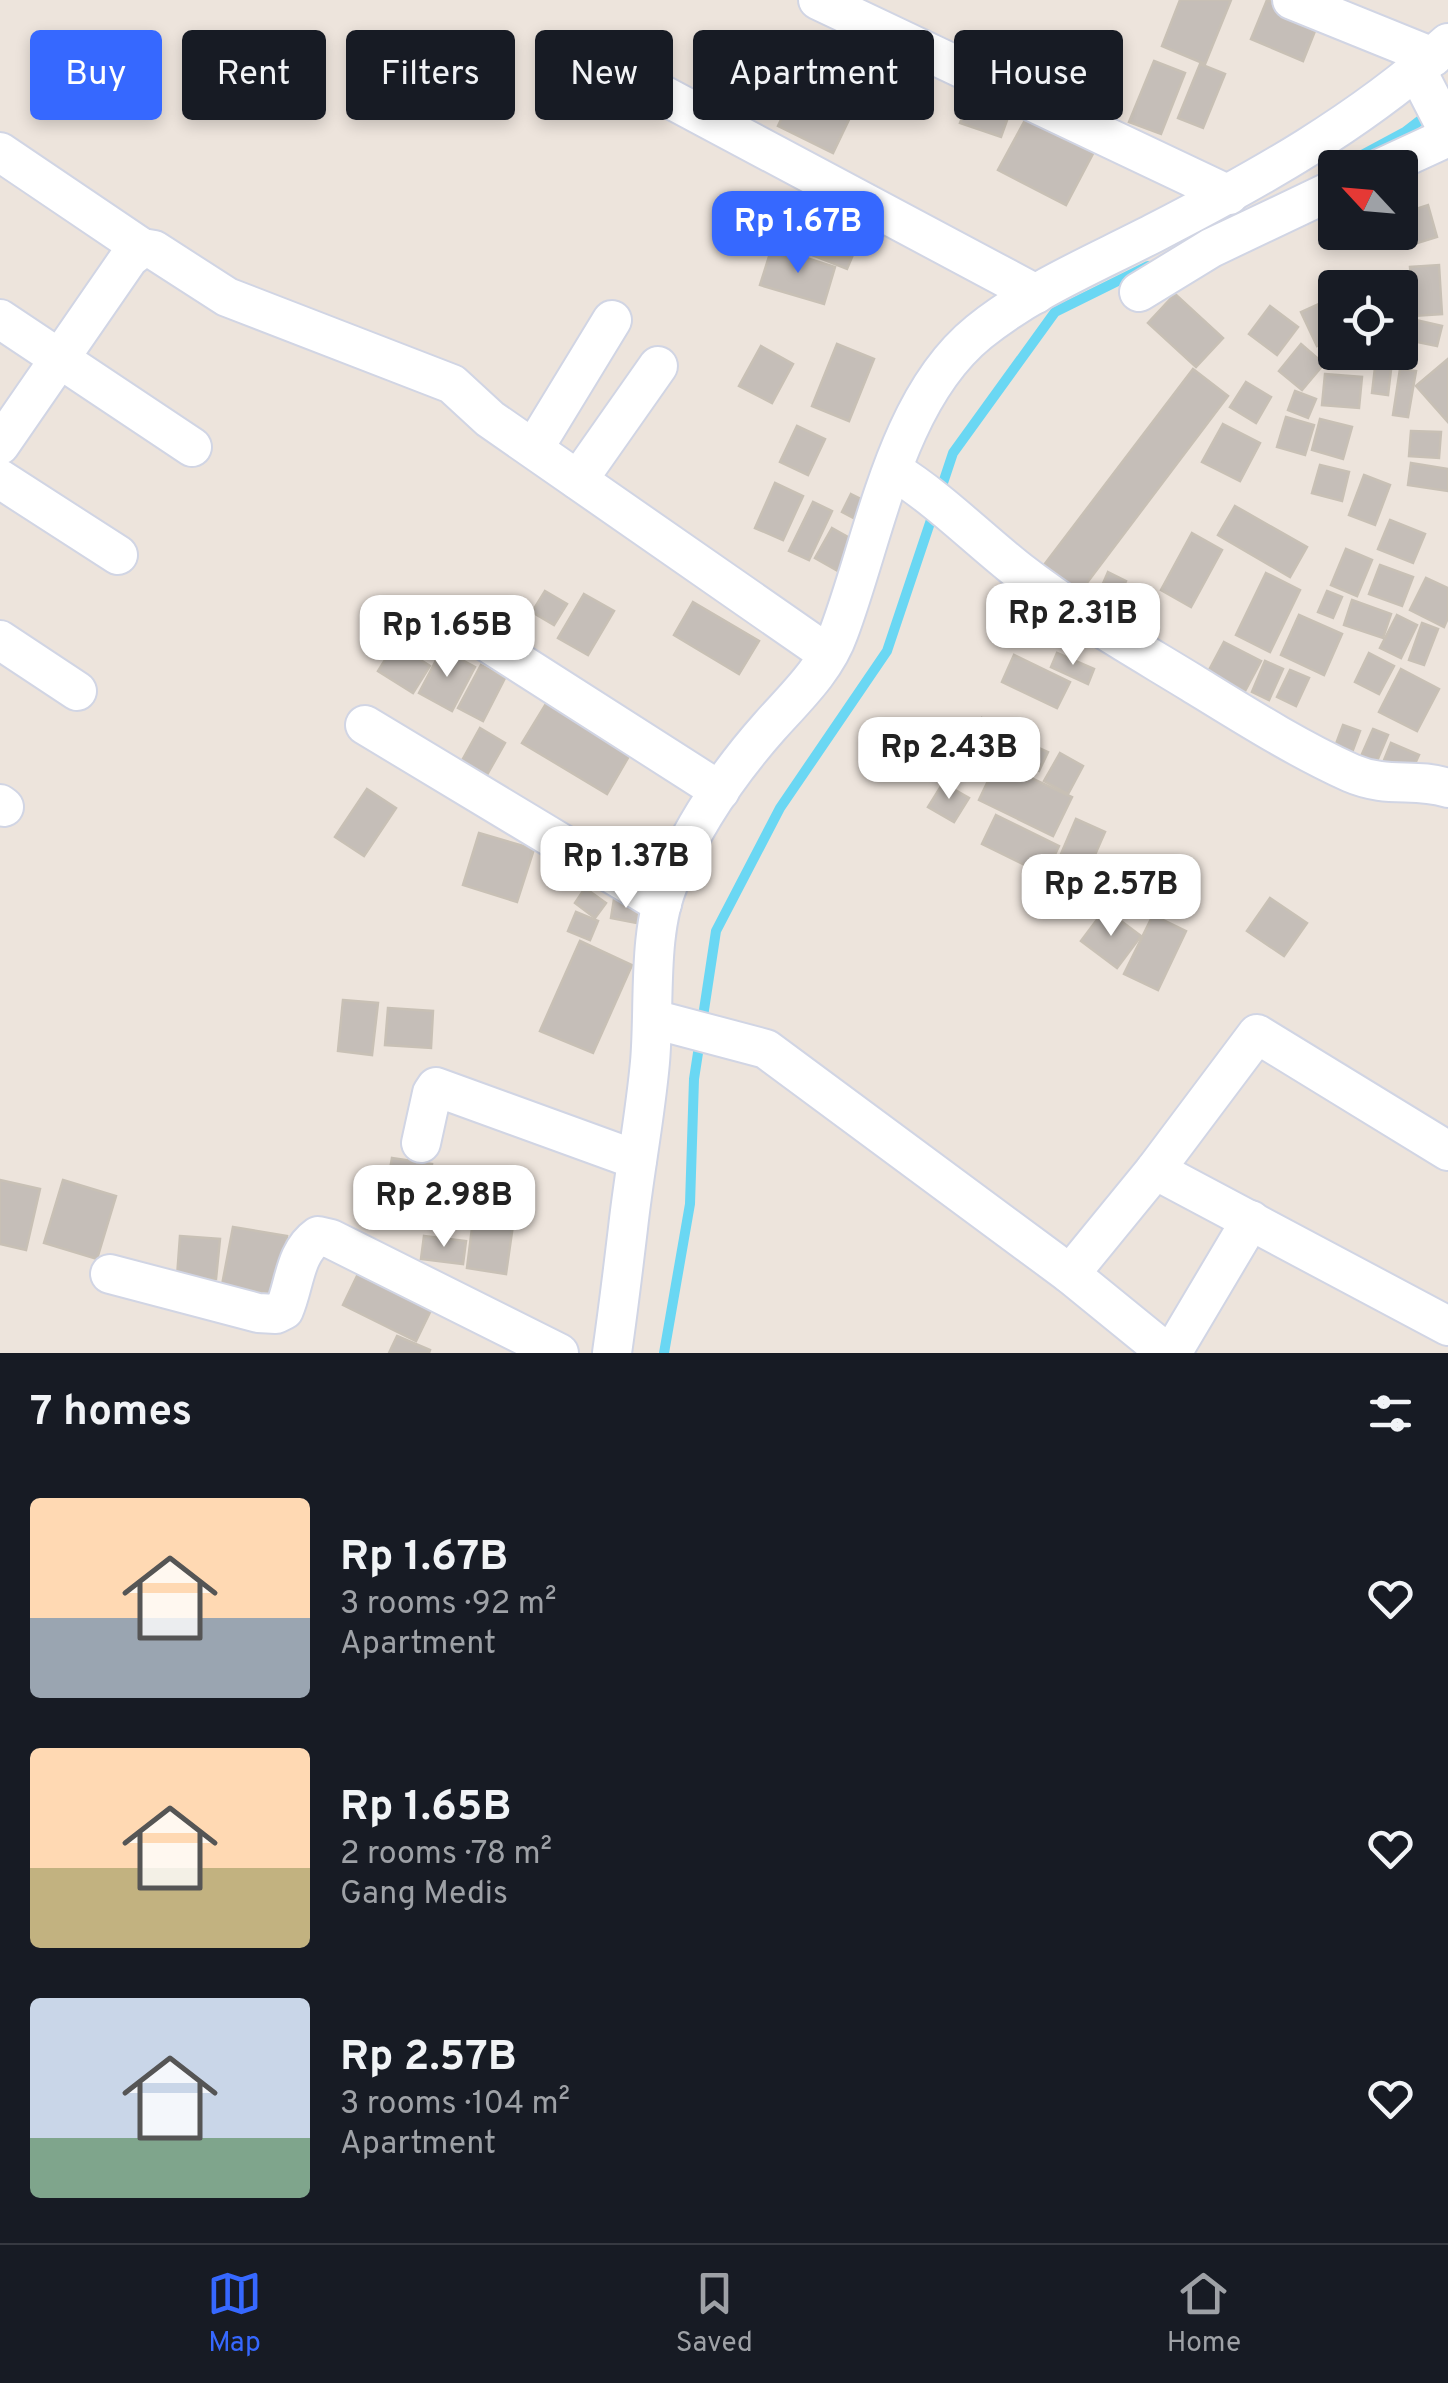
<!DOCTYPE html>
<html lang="en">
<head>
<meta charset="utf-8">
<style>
  :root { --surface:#171b24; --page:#20242c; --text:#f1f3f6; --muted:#9ea1a6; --line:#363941; --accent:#3668ff }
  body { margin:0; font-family:Overpass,sans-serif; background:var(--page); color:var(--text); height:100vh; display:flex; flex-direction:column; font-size:38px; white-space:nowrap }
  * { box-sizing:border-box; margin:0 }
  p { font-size:32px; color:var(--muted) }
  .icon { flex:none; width:55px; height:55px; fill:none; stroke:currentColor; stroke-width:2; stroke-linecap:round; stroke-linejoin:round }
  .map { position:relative; height:1353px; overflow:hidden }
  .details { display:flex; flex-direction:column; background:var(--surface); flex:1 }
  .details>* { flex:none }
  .guide { position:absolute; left:30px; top:30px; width:1390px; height:90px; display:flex; gap:20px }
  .needle { width:65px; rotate:296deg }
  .fabs { position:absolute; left:1318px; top:150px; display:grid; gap:20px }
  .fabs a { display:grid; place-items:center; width:100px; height:100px; border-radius:10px; background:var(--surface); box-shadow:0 5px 15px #0003; font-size:50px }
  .price { position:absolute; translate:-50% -85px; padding:0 22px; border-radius:20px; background:#fff; color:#222; font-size:32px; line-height:65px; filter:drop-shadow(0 2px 5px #0008) }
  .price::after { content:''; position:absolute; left:50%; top:60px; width:30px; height:22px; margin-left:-15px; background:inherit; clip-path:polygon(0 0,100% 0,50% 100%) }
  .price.on { background:var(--accent); color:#fff }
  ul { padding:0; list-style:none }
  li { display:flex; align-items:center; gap:30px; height:250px; padding:0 30px }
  li span { display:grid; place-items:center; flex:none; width:280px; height:200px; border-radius:10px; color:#555 }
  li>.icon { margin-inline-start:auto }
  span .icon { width:120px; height:120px; fill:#fffc; stroke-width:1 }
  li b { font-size:42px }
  h2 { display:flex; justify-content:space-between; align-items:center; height:120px; padding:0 30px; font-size:42px }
  .chip { padding:0 35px; border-radius:10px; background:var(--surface); box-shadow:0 5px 15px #0003; font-size:35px; line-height:90px }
  .chip.on { background:var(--accent); color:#fff }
  .tabs { display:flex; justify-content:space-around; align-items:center; height:140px; border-top:2px solid var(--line); background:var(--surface); font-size:28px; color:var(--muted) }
  .tabs a { display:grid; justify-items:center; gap:5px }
  .tabs .on { color:var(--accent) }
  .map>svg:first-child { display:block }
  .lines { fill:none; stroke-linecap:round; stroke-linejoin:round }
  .stream { stroke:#6ad7f3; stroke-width:10 }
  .building { fill:#c5beb8; stroke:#c8c0b5; stroke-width:2.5 }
  .minor-casing { stroke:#d1d5e4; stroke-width:42 }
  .minor { stroke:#fff; stroke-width:38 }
</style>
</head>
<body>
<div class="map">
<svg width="1448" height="1353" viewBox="0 0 1448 1353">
  <rect width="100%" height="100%" fill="#ede4dc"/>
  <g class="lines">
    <g class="stream">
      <path d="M1338,168L1405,132L1431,112"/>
      <path d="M940,492L953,453L1055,312L1148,266"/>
      <path d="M702,1023L716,931L780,808L887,651L935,508"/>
      <path d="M664,1353L690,1204L694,1079L700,1040"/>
    </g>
  </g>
  <g class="building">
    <path d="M1180,0H1231L1205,64L1162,46Z"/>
    <path d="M1267,0L1319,21L1303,61L1251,39Z"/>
    <path d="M822,34L877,61L833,153L778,126Z"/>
    <path d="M1154,61L1185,73L1161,134L1129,122Z"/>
    <path d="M1200,64L1225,74L1203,128L1178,118Z"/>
    <path d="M975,83L1015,98L1001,137L960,123Z"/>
    <path d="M1030,111L1097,146L1066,205L998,170Z"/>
    <path d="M787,203L862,233L847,269L772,239Z"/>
    <path d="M1428,205L1437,237L1408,246L1400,214Z"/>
    <path d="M772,247L835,267L824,304L760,285Z"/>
    <path d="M1439,265L1442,314L1414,316L1410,267Z"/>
    <path d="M1175,294L1223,338L1196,367L1148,323Z"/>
    <path d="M1319,304L1334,338L1317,346L1301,312Z"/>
    <path d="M1270,306L1298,327L1277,355L1249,334Z"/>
    <path d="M1407,318L1442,326L1437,346L1403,339Z"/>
    <path d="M837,344L874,359L849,421L812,406Z"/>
    <path d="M1301,344L1324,364L1302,390L1279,371Z"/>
    <path d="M761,346L793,364L772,403L739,386Z"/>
    <path d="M1339,352H1367L1364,367L1337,362Z"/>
    <path d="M1376,359L1392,361L1388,395L1372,393Z"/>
    <path d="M1448,359V422L1416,386Z"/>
    <path d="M1193,369L1228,396L1080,592L1044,565Z"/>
    <path d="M1400,369L1416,371L1408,417L1393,415Z"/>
    <path d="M1325,374L1362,377L1359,408L1322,405Z"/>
    <path d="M1246,382L1271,397L1256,423L1230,407Z"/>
    <path d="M1295,391L1316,399L1308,418L1288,410Z"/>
    <path d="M1286,417L1314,425L1305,455L1277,447Z"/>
    <path d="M1320,419L1352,427L1343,459L1312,450Z"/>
    <path d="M1223,424L1260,443L1240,481L1202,462Z"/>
    <path d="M797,426L825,439L808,475L780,462Z"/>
    <path d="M1411,431L1441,432L1439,458L1409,456Z"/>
    <path d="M1411,463L1448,469V491L1408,485Z"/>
    <path d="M1320,465L1349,472L1342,501L1312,493Z"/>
    <path d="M1364,475L1390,485L1375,525L1349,515Z"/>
    <path d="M775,483L803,496L783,540L755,528Z"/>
    <path d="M851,494L873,505L865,524L842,512Z"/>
    <path d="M813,502L832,511L809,560L789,551Z"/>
    <path d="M1235,506L1307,547L1290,577L1218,535Z"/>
    <path d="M1390,520L1425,534L1413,563L1378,549Z"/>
    <path d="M832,528L855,541L838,571L815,558Z"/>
    <path d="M1192,533L1222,550L1191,607L1161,590Z"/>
    <path d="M1346,549L1372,560L1357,596L1331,585Z"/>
    <path d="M1380,565L1413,577L1402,606L1369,594Z"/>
    <path d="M1108,572L1126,581L1116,602L1099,593Z"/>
    <path d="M1266,573L1300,590L1270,652L1236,635Z"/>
    <path d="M1426,578L1448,588V618L1444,627L1410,610Z"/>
    <path d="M545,591L567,604L554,625L532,612Z"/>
    <path d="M1327,591L1342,597L1333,618L1318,612Z"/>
    <path d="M584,594L614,611L588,655L558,638Z"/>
    <path d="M1352,600L1391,614L1383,638L1344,625Z"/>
    <path d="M693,602L759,641L739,674L674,635Z"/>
    <path d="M1299,615L1342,634L1324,675L1281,655Z"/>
    <path d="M1397,615L1417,625L1401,658L1380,648Z"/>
    <path d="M1422,623L1438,629L1424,665L1409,660Z"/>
    <path d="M1224,642L1261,661L1245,691L1208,672Z"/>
    <path d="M395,644L430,666L413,693L378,671Z"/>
    <path d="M442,649L475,667L452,711L419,693Z"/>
    <path d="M1057,653L1094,669L1088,684L1051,667Z"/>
    <path d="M1369,653L1394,666L1379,694L1355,682Z"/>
    <path d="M1014,655L1070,682L1057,708L1002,682Z"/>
    <path d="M1265,661L1283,669L1269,700L1252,692Z"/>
    <path d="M481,665L505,678L483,721L458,708Z"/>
    <path d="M1401,669L1439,689L1417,731L1379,712Z"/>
    <path d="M1290,670L1309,678L1296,706L1277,697Z"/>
    <path d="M552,694L636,744L607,794L522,743Z"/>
    <path d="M982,718L1017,735L1008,756L972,740Z"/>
    <path d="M1343,725L1360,731L1350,758L1333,752Z"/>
    <path d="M480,728L505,743L484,780L459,766Z"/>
    <path d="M1373,729L1388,735L1374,768L1359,761Z"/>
    <path d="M1021,740L1048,752L1039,771L1012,760Z"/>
    <path d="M1391,743L1419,755L1407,781L1380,770Z"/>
    <path d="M1060,753L1083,766L1068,794L1044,781Z"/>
    <path d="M997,762L1072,797L1053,836L979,800Z"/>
    <path d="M943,783L969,798L954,822L928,807Z"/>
    <path d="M367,789L396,808L364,856L335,837Z"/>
    <path d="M996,815L1059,846L1045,875L982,844Z"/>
    <path d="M1076,819L1105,832L1084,880L1055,868Z"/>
    <path d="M479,833L534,849L517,902L463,885Z"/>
    <path d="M642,835L672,853L655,881L625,863Z"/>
    <path d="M585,888L606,903L595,918L575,903Z"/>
    <path d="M1270,898L1307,923L1284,956L1247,931Z"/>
    <path d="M614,899L640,904L637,923L611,918Z"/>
    <path d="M1105,909L1141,936L1117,968L1081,941Z"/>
    <path d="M576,912L598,921L590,940L568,931Z"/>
    <path d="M1153,915L1186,931L1158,990L1124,974Z"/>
    <path d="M580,941L632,965L593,1053L540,1031Z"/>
    <path d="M343,1000L378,1003L372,1055L338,1051Z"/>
    <path d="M388,1008L433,1011L431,1048L385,1045Z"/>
    <path d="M392,1158L432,1164L427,1198L386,1192Z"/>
    <path d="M0,1180L40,1189L26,1250L0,1244Z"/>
    <path d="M63,1180L116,1196L97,1259L44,1243Z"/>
    <path d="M473,1220L513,1225L506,1274L467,1268Z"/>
    <path d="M233,1227L287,1236L277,1295L222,1285Z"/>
    <path d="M180,1236L220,1239L216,1279L177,1277Z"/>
    <path d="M424,1236L466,1241L463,1264L421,1259Z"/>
    <path d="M358,1274L431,1310L416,1341L343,1305Z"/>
    <path d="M397,1336L430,1350L429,1353H389Z"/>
  </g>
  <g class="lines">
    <g class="minor-casing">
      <g id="minor">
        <path d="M818,0L1229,195"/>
        <path d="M1292,0L1433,57"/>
        <path d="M1417,71L1448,131"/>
        <path d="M663,95L1036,294"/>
        <path d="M0,152L142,248"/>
        <path d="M1381,168L1448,137"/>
        <path d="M1139,292L1211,248L1335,189"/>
        <path d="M0,319L192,447"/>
        <path d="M0,445L129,258L142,248L154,250L227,297L452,384L490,419L828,654"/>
        <path d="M534,448L612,320"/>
        <path d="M894,471C939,499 977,538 1019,571C1073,613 1133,647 1192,683C1244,715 1296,748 1351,773C1388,789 1414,777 1448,788"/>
        <path d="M0,479L118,555"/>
        <path d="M578,480L658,366"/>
        <path d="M476,635L720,791"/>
        <path d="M0,640L77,691"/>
        <path d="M365,725L662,904"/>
        <path d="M0,804L4,807"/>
        <path d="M653,1019L766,1049L1070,1274L1167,1353"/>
        <path d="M421,1143L432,1093L436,1087L637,1160"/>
        <path d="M1155,1170L1448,1326"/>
        <path d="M110,1274L258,1313L276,1314L284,1310C295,1285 294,1253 318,1236L331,1239L559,1353"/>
        <path d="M1070,1274L1155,1170L1257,1034L1448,1151"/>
        <path d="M612,1353C618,1311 623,1270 628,1228C634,1173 645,1118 650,1062C655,1006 647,931 670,880C694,824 730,771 770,726C796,697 826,669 839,632C875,536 896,399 979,332C1031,290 1094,264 1154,233C1259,179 1359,123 1448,43"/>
        <path d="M1172,1353L1251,1220"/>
      </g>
    </g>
    <use href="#minor" class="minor"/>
  </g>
</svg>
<div class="fabs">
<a><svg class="needle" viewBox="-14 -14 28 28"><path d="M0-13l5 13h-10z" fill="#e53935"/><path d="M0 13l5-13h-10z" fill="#9ea1a6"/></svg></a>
<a><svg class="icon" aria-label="locate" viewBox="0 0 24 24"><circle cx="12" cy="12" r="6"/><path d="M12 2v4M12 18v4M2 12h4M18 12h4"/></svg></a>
</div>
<b class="price on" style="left:798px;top:276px">Rp 1.67B</b>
<b class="price" style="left:1073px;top:668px">Rp 2.31B</b>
<b class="price" style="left:447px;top:680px">Rp 1.65B</b>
<b class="price" style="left:949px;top:802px">Rp 2.43B</b>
<b class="price" style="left:626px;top:911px">Rp 1.37B</b>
<b class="price" style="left:1111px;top:939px">Rp 2.57B</b>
<b class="price" style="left:444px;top:1250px">Rp 2.98B</b>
<div class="guide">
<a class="chip on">Buy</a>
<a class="chip">Rent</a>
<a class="chip">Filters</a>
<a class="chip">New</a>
<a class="chip">Apartment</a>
<a class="chip">House</a>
</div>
</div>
<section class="details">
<h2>7 homes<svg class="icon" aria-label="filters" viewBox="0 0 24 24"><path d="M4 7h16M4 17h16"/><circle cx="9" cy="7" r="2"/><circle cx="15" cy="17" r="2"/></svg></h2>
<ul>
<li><span style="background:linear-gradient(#ffd9b3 60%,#9aa5b1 0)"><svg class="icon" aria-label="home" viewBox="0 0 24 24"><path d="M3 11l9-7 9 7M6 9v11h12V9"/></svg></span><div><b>Rp 1.67B</b><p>3 rooms · 92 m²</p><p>Apartment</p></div><svg class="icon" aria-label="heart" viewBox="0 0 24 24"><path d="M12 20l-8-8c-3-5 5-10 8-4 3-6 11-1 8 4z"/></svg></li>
<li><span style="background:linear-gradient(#ffd9b3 60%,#c2b280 0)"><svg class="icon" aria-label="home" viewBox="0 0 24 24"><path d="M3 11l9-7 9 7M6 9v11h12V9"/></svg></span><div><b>Rp 1.65B</b><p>2 rooms · 78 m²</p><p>Gang Medis</p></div><svg class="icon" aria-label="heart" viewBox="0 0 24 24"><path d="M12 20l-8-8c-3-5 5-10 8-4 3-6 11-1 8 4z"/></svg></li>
<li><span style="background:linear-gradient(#c9d6e8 70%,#7fa58c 0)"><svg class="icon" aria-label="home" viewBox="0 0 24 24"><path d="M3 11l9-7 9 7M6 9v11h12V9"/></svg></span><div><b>Rp 2.57B</b><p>3 rooms · 104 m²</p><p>Apartment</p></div><svg class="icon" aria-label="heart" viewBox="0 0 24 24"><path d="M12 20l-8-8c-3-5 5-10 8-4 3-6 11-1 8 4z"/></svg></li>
</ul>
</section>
<nav class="tabs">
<a class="on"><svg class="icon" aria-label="map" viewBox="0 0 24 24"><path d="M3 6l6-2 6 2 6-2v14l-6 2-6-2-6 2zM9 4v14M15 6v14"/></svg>Map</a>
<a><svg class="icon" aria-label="saved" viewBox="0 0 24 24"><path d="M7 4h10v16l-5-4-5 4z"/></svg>Saved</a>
<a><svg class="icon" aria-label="home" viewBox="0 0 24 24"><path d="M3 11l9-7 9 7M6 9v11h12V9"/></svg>Home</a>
</nav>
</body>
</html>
